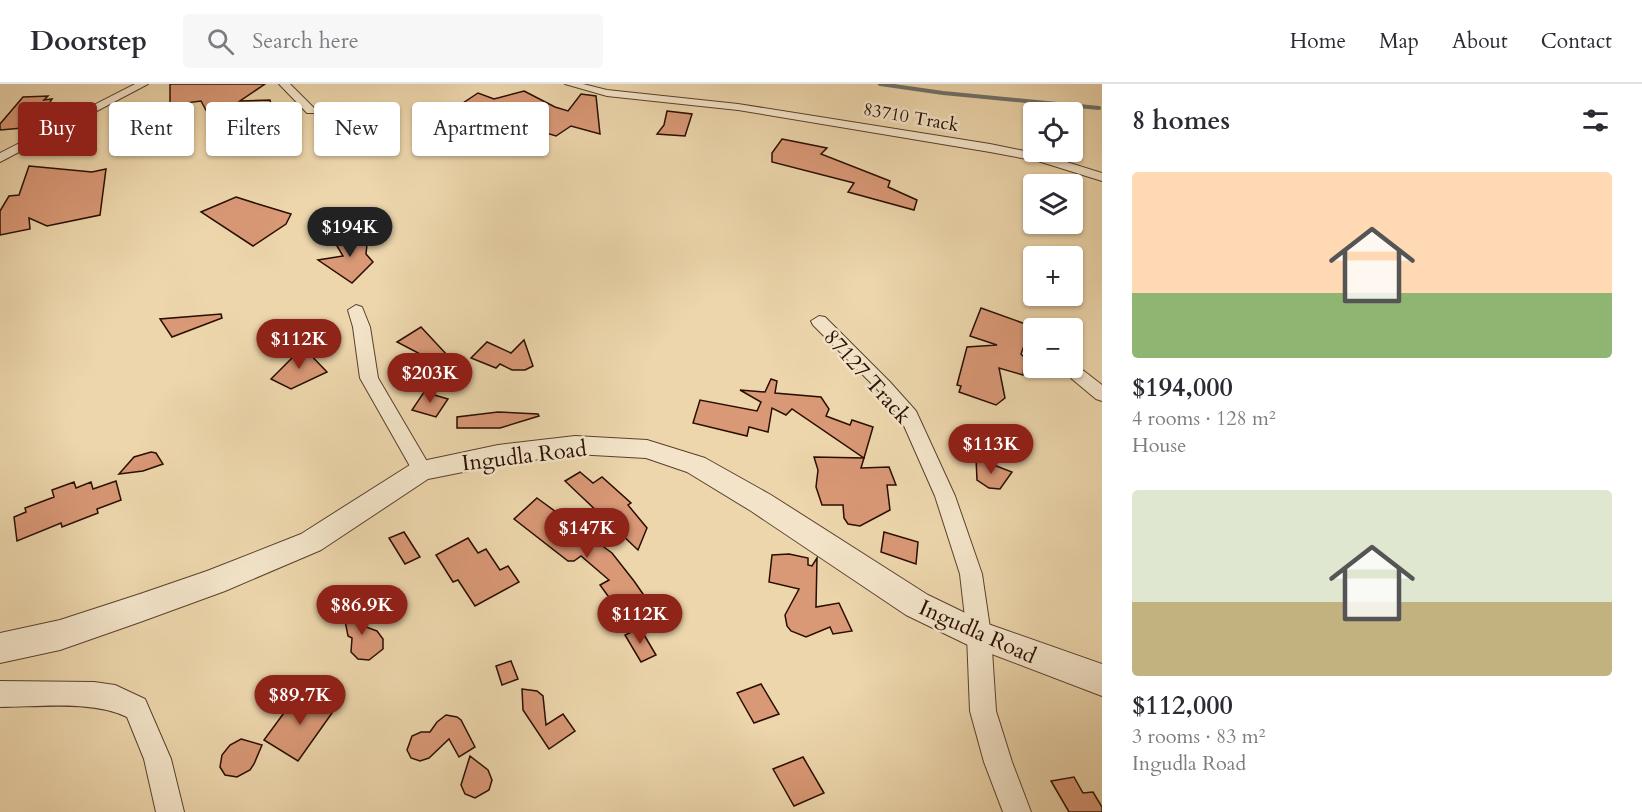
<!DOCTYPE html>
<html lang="en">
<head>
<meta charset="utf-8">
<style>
  :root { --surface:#fff; --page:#f7f7f7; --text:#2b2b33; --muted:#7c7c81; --line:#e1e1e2; --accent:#8f2418 }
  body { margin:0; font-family:Cardo,serif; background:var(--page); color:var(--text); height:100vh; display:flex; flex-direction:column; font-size:22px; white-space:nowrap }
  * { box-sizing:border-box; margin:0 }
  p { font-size:20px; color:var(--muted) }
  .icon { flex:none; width:33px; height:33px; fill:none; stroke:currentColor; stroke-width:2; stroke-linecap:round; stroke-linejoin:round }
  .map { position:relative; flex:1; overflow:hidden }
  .drawer { display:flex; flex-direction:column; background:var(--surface); width:540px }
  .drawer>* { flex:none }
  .top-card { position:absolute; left:18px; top:18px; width:570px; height:54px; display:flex; gap:12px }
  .buttons { position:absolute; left:1023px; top:18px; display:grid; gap:12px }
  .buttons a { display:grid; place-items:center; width:60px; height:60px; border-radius:6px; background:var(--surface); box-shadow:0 2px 4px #0004; font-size:30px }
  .price { position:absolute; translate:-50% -51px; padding:0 14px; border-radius:21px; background:var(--accent); color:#fff; font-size:20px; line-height:39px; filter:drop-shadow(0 2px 3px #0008) }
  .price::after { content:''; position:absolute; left:50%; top:36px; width:18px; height:14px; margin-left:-9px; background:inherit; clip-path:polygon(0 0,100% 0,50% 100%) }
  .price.on { background:#222; color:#fff }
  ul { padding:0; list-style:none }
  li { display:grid; align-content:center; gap:12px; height:318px; padding:0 30px }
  li span { display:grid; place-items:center; height:186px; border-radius:6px; color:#555 }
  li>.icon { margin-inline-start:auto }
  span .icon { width:108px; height:108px; fill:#fffc; stroke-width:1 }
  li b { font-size:26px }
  h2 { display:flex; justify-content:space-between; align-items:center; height:72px; padding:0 30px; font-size:26px }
  .chip { padding:0 21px; border-radius:6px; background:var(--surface); box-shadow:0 2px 4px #0004; font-size:21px; line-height:54px }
  .chip.on { background:var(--accent); color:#fff }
  header { display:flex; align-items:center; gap:36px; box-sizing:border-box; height:84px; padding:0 30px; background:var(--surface); border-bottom:2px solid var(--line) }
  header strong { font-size:28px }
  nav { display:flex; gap:33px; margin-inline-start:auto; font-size:21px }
  .search { width:420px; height:54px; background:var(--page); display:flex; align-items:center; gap:15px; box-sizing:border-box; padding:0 21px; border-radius:6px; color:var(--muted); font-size:22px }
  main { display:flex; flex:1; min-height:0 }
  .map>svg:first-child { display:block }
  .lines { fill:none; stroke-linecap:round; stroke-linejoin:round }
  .stream { stroke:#6f736d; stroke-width:4 }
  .building { fill:#d99876; stroke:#290e02; stroke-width:1.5 }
  .minor-casing { stroke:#5a402c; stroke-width:2 }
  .tertiary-casing { stroke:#5a402c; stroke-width:2 }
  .minor { fill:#f3e4c9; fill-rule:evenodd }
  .tertiary { fill:#f3e4c9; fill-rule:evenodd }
  .labels { text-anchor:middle; stroke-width:5; stroke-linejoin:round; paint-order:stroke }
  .far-street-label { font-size:18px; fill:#290e02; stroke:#f3e4c9 }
  .street-label { font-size:22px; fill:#290e02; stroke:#f3e4c9 }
</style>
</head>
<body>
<header>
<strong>Doorstep</strong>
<div class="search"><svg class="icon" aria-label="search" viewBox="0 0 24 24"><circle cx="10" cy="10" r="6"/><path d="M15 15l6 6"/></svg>Search here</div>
<nav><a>Home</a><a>Map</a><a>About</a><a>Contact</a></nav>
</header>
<main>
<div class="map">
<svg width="1102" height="728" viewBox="0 0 1102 728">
  <rect width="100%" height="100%" fill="#edd6ac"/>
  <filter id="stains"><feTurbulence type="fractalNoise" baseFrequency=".00333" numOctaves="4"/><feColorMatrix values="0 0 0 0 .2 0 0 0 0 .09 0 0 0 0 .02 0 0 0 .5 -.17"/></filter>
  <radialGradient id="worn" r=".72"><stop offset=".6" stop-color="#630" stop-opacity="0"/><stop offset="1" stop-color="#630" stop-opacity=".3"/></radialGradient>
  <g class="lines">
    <path class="stream" d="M880,0L943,9L1099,24"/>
  </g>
  <g class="building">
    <path d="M170,0H265L240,17L270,16L278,52L255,51L250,56L244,57L232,54L234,37L214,41L201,17L170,21Z"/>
    <path d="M524,7L555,23L568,27L581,10L596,12L600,50L571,42L556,52L533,45L527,50L476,42L472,45L436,37L478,9L494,15Z"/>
    <path d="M48,12L44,16L52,15L34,43L0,46V40L23,13Z"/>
    <path d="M667,27L692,30L685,52L657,50L664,41Z"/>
    <path d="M782,55L827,64L821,70L890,97L888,103L917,116L914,126L848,108L854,99L772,78V69Z"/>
    <path d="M29,82L92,88L106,85L100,131L47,142L29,134L30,145L0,151V127L9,112L19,111Z"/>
    <path d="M236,113L258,120L291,130L286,140L253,162L201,128Z"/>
    <path d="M368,151L366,170L373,178L352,199L318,176L343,172L337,162V158L342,157L341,155Z"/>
    <path d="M981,224L1031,242L1021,270L1025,274L1023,291L999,284L1005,314L996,321L959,308L961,302L957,301L967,263L997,261L970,252Z"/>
    <path d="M221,230L222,234L172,253L160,235Z"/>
    <path d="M421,243L449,273L420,270L397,258Z"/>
    <path d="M524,256L533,282L525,286H512L500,280L496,284L471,274L487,258L511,269Z"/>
    <path d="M303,263L327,288L291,305L271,295Z"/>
    <path d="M771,295L777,297L775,309L821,313L829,325L826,332L850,341L852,336L873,343L864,374L792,325L786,331L772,324L768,348L749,343L747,352L693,339L700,316L757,327L761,318L740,306L765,308Z"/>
    <path d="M424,308L448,315L436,333L412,326Z"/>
    <path d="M498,328L538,330L539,332L500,344H457V333Z"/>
    <path d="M151,368L156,369L163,380L143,387L119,390L134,373Z"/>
    <path d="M814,373L864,374L861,384L889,383L896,401H887L890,426L860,442L848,440L844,434L843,421H822L816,403L818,386Z"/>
    <path d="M976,374L1012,388L1000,405L989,404L977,396Z"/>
    <path d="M580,388L593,399L602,393L631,419L628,421L647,444L638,466L565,397Z"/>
    <path d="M116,397L121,416L97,425L98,429L62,443L61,439L17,457L14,433L26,428L25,424L54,413L52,406L74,398L76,404L91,398L93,405Z"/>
    <path d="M537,414L612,469L634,497L652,523L629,545L614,529L611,516L600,501L609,496L581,472L574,477H568L514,435Z"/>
    <path d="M404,448L420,473L405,480L389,454Z"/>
    <path d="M884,448L918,458L916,480L881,468Z"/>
    <path d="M468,454L478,469L486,465L500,486L508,482L519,498L475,522L458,496L453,498L436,471Z"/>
    <path d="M789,470L808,474V481L812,482L817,474L816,523L839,519L852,547L833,550L830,543L806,553L791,547L787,542L785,531L799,505L769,498L772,471Z"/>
    <path d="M355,526L363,530L366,543L377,547L383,555V565L369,576L358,575L351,568L352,554L348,552L343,527Z"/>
    <path d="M640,544L656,571L641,578L625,551Z"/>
    <path d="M511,577L518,595L502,601L496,582Z"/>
    <path d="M761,600L779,630L754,639L737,609Z"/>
    <path d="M522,605L537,607L543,612L546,641L563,630L575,647L549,665L523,626Z"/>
    <path d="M308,608L330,620L332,629L298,677L264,656L292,618L299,621Z"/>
    <path d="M446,631L457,633L461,636L475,663L459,673L449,655L429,674L420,677L411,674L407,666L412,652L421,648H430L437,638Z"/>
    <path d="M241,655L262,661L254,680L250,686L237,693L225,691L220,683L222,671L230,661Z"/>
    <path d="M470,672L488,686L492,696L489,706L475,714L465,710L461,701Z"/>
    <path d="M803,673L824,709L794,722L773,685Z"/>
    <path d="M1074,693L1083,709L1093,708L1102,723V728H1069L1051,697Z"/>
  </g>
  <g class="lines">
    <g class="minor-casing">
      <g id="minor">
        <path d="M135,0H148L0,78V69Z"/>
        <path d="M279,0H290L315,25V29H307Z"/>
        <path d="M565,0H583L607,6L738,20L990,60L1044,71L1102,89V97L1038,77L990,68L738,26L607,12Z"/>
        <path d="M356,221L362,223L370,243L378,294L432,386L429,391L422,394L415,391L360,294L353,243L348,226Z"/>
        <path d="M819,232L825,233L890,298L916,327L955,412L982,490L991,551L996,627L1012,678L1031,728H1003L984,678L970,627L967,551L960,490L935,412L901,335L878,306L813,241L811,237Z"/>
        <path d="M1078,285L1084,287L1102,301V317L1096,315L1072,295L1069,291L1072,287Z"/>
        <path d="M0,597L94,598L115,601L145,615L171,675L184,728H156L144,675L127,633C92,616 39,623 0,623Z"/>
      </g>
    </g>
    <g class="tertiary-casing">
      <path id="tertiary" d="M575,352L647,356L705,374L771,411L928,511L988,540L1102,580V612L968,561L906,531L751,427L687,388L646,374L575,370L498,381L428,395L321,466L225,507L140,538L60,566L0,579V549L60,536L140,510L207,487L301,450L413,379L498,361Z"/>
    </g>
    <use href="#minor" class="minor"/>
    <use href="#tertiary" class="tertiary"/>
  </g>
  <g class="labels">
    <g class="far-street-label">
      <text transform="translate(911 33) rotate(10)" y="6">83710 Track</text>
    </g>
    <g class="street-label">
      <text transform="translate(868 292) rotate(48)" y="8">87127 Track</text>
      <text transform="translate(524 371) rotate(-7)" y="8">Ingudla Road</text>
      <text transform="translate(978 547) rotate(24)" y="8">Ingudla Road</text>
    </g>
  </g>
  <rect width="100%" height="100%" filter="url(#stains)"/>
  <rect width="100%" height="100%" fill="url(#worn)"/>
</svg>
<div class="buttons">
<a><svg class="icon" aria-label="locate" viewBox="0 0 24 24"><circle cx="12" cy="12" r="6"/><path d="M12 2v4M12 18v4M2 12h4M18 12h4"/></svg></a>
<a><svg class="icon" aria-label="layers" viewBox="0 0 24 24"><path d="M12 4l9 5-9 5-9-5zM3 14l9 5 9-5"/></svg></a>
<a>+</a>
<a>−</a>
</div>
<b class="price on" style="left:350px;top:174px">$194K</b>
<b class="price" style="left:299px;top:286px">$112K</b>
<b class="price" style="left:430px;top:320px">$203K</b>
<b class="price" style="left:991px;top:391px">$113K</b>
<b class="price" style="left:587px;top:475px">$147K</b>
<b class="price" style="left:362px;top:552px">$86.9K</b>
<b class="price" style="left:640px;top:561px">$112K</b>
<b class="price" style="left:300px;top:642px">$89.7K</b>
<div class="top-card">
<a class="chip on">Buy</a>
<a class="chip">Rent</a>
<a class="chip">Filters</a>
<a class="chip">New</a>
<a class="chip">Apartment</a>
</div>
</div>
<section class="drawer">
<h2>8 homes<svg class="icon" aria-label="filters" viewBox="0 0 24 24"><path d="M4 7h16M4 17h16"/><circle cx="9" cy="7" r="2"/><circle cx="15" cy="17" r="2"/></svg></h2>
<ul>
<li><span style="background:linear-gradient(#ffd9b3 65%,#8fb573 0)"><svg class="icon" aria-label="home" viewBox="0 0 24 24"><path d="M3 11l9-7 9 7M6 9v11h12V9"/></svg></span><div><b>$194,000</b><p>4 rooms · 128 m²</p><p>House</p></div></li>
<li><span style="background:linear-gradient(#dfe7d0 60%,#c2b280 0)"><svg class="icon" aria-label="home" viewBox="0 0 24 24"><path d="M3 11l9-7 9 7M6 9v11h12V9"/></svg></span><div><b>$112,000</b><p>3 rooms · 83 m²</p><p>Ingudla Road</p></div></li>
</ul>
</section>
</main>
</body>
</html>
